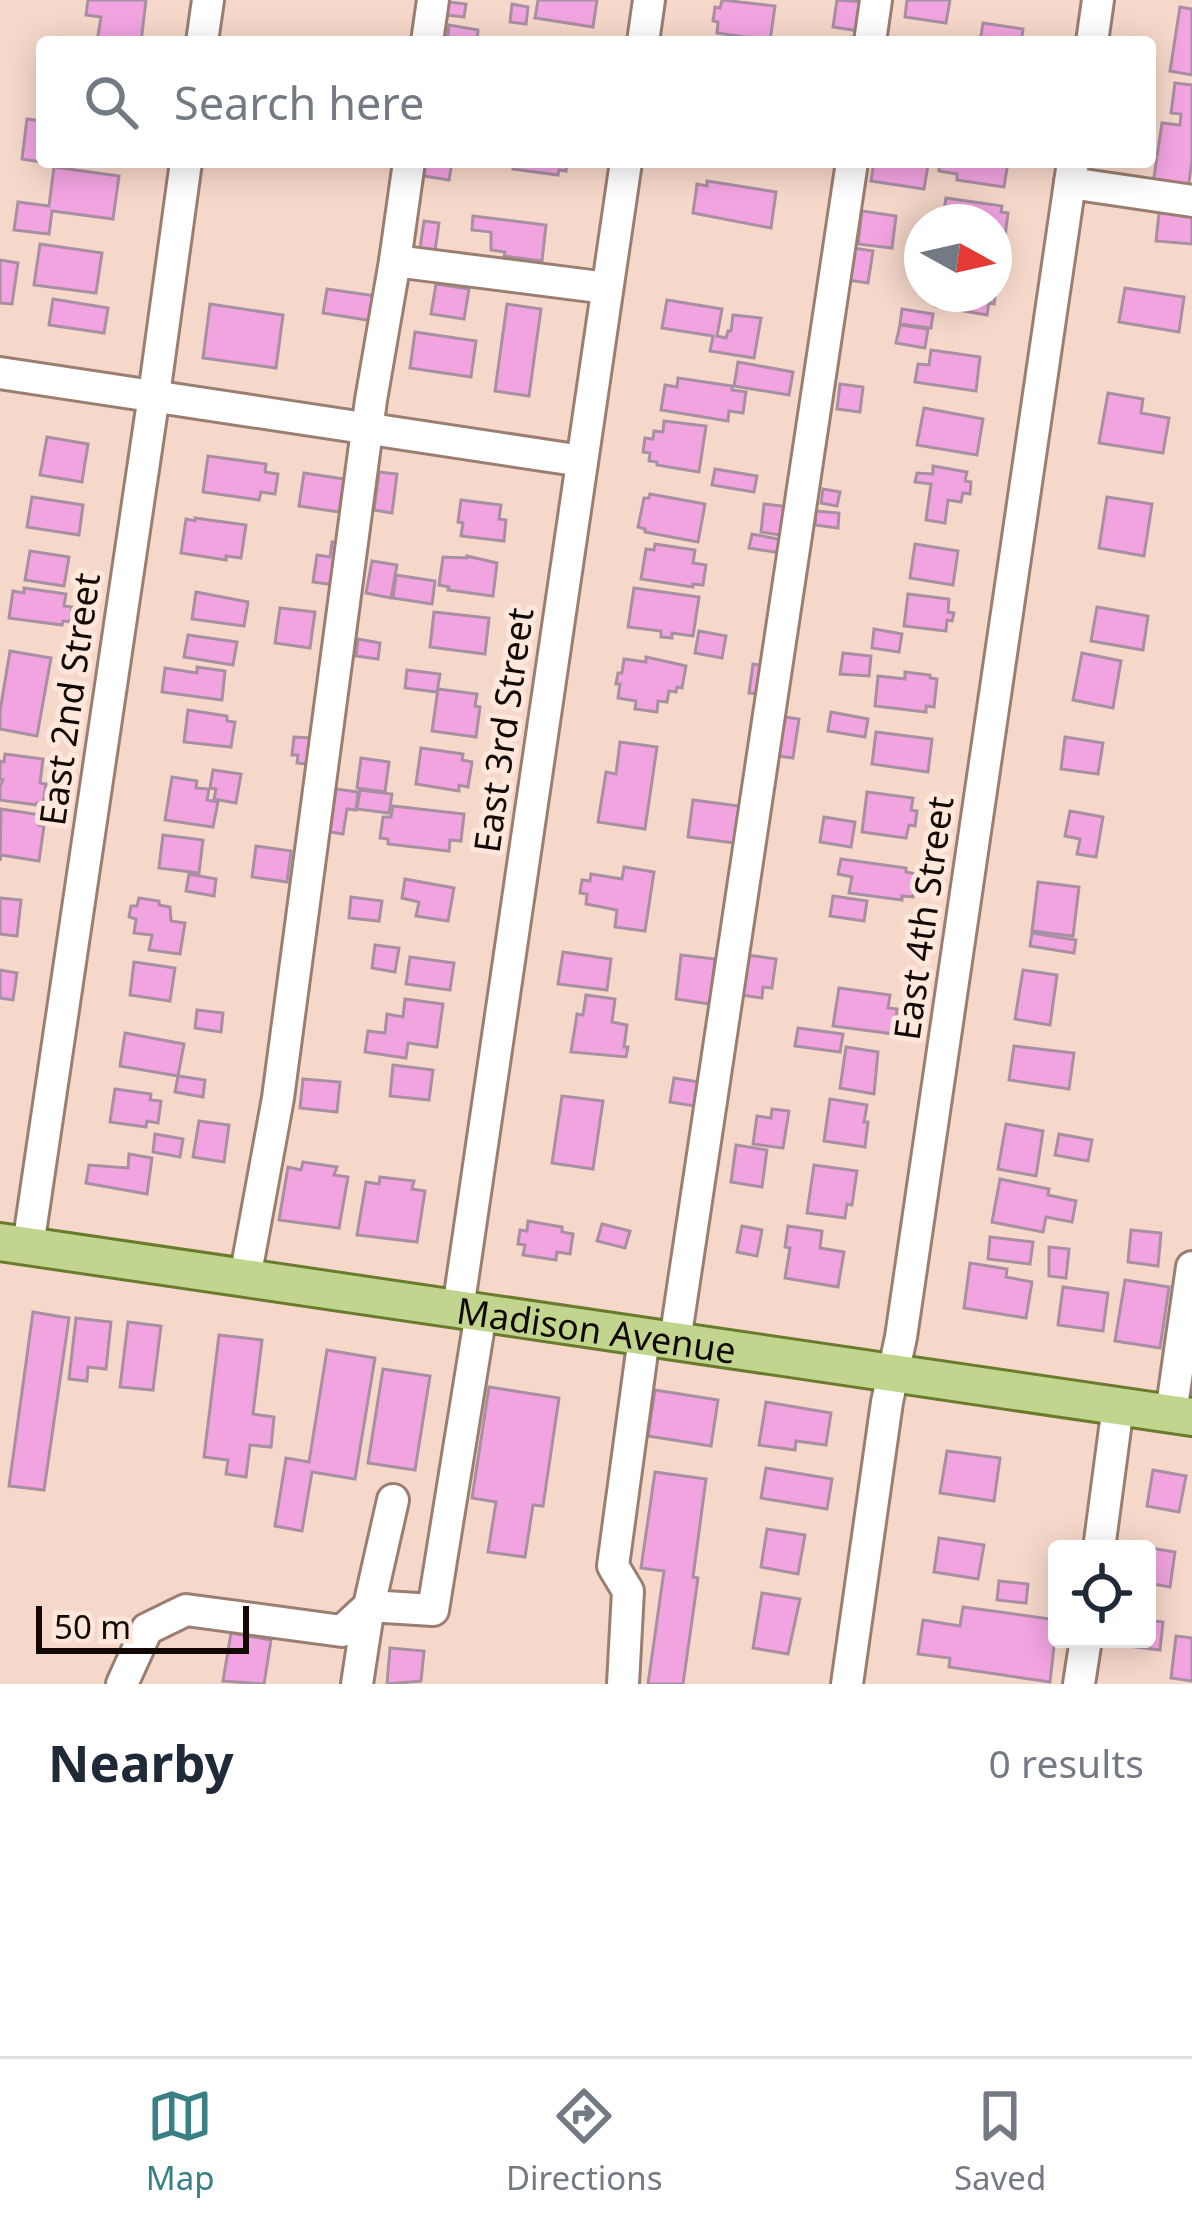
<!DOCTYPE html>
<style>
body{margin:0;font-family:"Noto Sans",sans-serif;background:#f6f6f7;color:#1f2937}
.controls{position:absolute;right:36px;bottom:36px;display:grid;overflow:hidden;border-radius:12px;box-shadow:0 6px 30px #0003}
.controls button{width:108px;height:108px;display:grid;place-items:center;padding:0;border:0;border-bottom:3px solid #e0e1e3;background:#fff;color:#1f2937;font:60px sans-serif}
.compass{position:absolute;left:904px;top:204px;width:108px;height:108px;border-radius:50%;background:#fff;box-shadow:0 6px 30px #0003;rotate:98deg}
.scale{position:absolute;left:36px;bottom:30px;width:213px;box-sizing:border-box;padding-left:12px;border:6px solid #120905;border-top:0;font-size:33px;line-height:42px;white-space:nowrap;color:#120905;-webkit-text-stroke:9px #ffe7db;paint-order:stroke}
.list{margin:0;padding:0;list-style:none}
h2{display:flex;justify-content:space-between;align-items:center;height:156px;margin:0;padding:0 48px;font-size:51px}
h2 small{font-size:39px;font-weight:400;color:#747a83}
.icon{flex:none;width:66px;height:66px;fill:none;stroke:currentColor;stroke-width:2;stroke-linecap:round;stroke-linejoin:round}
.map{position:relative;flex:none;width:1192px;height:1684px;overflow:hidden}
.search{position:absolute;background:#fff;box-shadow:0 6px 30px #0003;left:36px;right:36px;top:36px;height:132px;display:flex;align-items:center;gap:30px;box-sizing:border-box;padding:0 42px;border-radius:12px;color:#747a83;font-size:45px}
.sheet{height:372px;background:#fff}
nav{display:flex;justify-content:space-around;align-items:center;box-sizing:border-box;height:168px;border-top:3px solid #e0e1e3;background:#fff;font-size:33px;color:#747a83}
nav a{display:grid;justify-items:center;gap:6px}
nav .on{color:#388086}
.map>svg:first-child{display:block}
</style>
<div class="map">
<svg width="1192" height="1684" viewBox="0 0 1192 1684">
<rect width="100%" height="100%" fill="#f6d8ca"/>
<g fill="#f2a4e1" stroke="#a88fa2" stroke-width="3">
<polygon points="88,0 146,0 141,42 97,42 101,17 86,15"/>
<polygon points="538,0 597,0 593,27 535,18"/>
<polygon points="722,0 775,6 770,41 717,33 718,22 713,21 715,7 720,8"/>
<polygon points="837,0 864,2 859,31 833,27"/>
<polygon points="907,0 950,0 946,23 905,17"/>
<polygon points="448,2 466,4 464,17 446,15"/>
<polygon points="512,4 528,7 526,24 510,22"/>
<polygon points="1180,7 1192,9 1192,75 1170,71"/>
<polygon points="983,23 1023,29 1021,42 980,42"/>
<polygon points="449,25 478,30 477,42 447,42"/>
<polygon points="1175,83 1192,85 1192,160 1188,189 1153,184 1162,123 1180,125 1181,114 1171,113"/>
<polygon points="27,119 42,121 42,162 53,164 22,159"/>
<polygon points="426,162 452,162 449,180 424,176"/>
<polygon points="509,162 567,162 566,171 559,170 558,175 513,169 514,163"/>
<polygon points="874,162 920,164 1008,162 1004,187 957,180 957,174 939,171 939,166 928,165 924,189 871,181"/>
<polygon points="54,167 119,176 113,219 52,211 49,234 14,230 18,202 49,206"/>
<polygon points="707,181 776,192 771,228 693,213 697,184 707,186"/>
<polygon points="946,198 1002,206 1001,212 1008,213 1003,251 994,250 994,222 942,222"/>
<polygon points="862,211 896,216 892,248 858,244"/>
<polygon points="1159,213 1192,215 1192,244 1156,241"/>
<polygon points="473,216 546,225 542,261 504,256 505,252 491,250 491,232 472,230"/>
<polygon points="424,221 439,223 435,251 420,248"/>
<polygon points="40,244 102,253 96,293 34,285"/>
<polygon points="853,248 873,251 868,283 848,280"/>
<polygon points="0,260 18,263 12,304 0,303"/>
<polygon points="436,284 469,289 464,319 431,314"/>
<polygon points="1125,288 1184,297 1179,332 1119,322"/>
<polygon points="327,289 376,296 373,321 323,313"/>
<polygon points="994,289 996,289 994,304 989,303 987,315 935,306 937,294 994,294"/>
<polygon points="53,299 108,308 104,333 49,325"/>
<polygon points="667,300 722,309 717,336 726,338 728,331 731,331 733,315 761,318 754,358 710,351 713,336 662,328"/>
<polygon points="210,304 283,315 276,368 203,358"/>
<polygon points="507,304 541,309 529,396 495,391"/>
<polygon points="902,309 933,314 931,328 900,324"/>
<polygon points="900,325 928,329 925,348 896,343"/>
<polygon points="415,332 476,341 471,377 410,368"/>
<polygon points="931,350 980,357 976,391 915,382 918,364 929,365"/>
<polygon points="738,362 793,372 789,395 734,386"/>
<polygon points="678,378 732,386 732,390 746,392 743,413 729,411 728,421 661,410 665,385 677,387"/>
<polygon points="840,384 863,387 860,412 837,409"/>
<polygon points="1108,393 1143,399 1141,413 1169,418 1163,453 1099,443"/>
<polygon points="924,408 983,419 977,455 917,445"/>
<polygon points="664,421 706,426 699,472 657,465 657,462 649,461 650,453 643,452 645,438 653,439 654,431 663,432"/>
<polygon points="47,437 88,444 82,482 40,475"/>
<polygon points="208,456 266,464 265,472 278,474 275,494 261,492 259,500 203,492"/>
<polygon points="933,466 967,472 965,481 971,482 970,494 963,493 961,502 948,500 945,523 926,520 931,484 915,482 917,473 933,474"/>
<polygon points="715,469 757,476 754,492 712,485"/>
<polygon points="379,472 397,474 392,513 374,510"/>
<polygon points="304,473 344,479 339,512 299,506"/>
<polygon points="823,489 840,492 837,506 821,503"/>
<polygon points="650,494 705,504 698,542 645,532 645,529 638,527 644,498 649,498"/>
<polygon points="32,497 83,505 79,535 27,527"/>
<polygon points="1107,497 1152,504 1144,556 1099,548"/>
<polygon points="461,500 501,505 499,519 506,520 504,541 461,536 463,523 458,522"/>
<polygon points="764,504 791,507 787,536 761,532"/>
<polygon points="816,511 839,513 838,528 815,525"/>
<polygon points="195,518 246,525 241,558 226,556 226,560 181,553 186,519 195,521"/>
<polygon points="752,534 783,540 780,553 749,548"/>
<polygon points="332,542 341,543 335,585 313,582 317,555 330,557"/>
<polygon points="655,544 695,550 693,563 706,565 703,585 693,584 693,587 641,579 646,549 654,550"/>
<polygon points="915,544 958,551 953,585 910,578"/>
<polygon points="30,551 69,557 64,586 25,580"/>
<polygon points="467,556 497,563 493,596 448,590 449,587 439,585 443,557 467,558"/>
<polygon points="372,561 397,565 391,598 366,593"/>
<polygon points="396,575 435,581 432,604 393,598"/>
<polygon points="24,588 66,594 64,606 72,607 70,622 63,621 62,625 9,618 13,591 24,593"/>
<polygon points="634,588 699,597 693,636 672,633 672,638 661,637 661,631 628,627"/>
<polygon points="196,592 248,602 244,626 192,619"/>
<polygon points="908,594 949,599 948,612 954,613 952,621 947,620 946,631 904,626"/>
<polygon points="1097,607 1148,616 1143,650 1091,641"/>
<polygon points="280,608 315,612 310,648 275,643"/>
<polygon points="434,612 489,618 485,654 430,647"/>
<polygon points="874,629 902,634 899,652 872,648"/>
<polygon points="699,631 726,636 722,658 695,653"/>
<polygon points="188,635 237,642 233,665 184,657"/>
<polygon points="358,639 380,643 378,659 356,656"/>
<polygon points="10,651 51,658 37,736 0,729 0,711"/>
<polygon points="843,653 871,656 869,676 840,674"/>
<polygon points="1082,653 1121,661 1113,708 1073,700"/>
<polygon points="646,657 686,666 682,688 677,687 676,692 669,691 667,702 658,701 657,712 635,709 636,701 618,698 620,684 616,684 618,673 622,673 624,659 646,662"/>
<polygon points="753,664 770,667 766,695 749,693"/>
<polygon points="197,667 225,671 222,700 162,692 165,668 197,673"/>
<polygon points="407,670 440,674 437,692 405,688"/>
<polygon points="905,672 930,675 930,678 937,679 934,707 926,706 926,712 875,706 878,676 905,679"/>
<polygon points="438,689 477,694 475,706 480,707 476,737 432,731"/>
<polygon points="188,710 227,716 227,721 235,722 231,747 184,742"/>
<polygon points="831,712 868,719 865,737 828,731"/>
<polygon points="777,716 799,719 793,758 771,755"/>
<polygon points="876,732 932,739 928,772 872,764"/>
<polygon points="294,737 310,738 307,764 297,763 298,755 292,755"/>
<polygon points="1065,737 1103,743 1098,774 1061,769"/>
<polygon points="620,742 657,747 645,829 598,822 606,772 616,774"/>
<polygon points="421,748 463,754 462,760 472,762 468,787 459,785 459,791 416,784"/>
<polygon points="5,754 43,759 40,783 46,784 43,803 37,803 37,805 0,800 0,786 3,780 0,779 0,761 4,762"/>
<polygon points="361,758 389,762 385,792 357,788"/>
<polygon points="213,770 241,774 236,803 214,799 216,789 210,788"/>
<polygon points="172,777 197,781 196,788 209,789 207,800 218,802 213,827 165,820"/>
<polygon points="336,789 358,792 356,810 347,809 343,834 330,832"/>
<polygon points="360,790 392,794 389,813 357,809"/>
<polygon points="867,792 913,798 911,810 917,811 915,826 909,825 906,838 862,832"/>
<polygon points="693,800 739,806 735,843 688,837"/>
<polygon points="393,806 464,814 461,841 450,840 449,851 388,844 388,839 380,838 383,817 391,817"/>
<polygon points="1,809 41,815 39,825 44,826 39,861 1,855 0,861"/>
<polygon points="1070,811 1103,817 1096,857 1077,854 1080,839 1065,836"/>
<polygon points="824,817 855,822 851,847 820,842"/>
<polygon points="163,835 203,840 199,873 159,868"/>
<polygon points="256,846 291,851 287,882 252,877"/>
<polygon points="841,859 906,868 906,872 916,874 913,897 902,896 902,900 849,893 852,877 838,874"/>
<polygon points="624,867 654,872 645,931 615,927 617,910 586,904 587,894 580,893 582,880 590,881 591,874 622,879"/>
<polygon points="189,874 216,879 214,896 186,891"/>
<polygon points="405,879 454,888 448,921 416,916 419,902 402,898"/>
<polygon points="1038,882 1079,887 1073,936 1032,931"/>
<polygon points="833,896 867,901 864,921 830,916"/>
<polygon points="351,897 382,901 379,921 349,918"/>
<polygon points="0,898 21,900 17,936 0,934"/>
<polygon points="139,898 159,901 159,905 170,907 171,921 185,923 180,954 149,950 152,935 134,933 136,919 129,917 131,906 137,906"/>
<polygon points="1032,933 1076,940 1074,953 1030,946"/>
<polygon points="375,945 399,948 395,972 372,968"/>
<polygon points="563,952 611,959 607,990 558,984"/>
<polygon points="681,955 715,959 710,1004 676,999"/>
<polygon points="747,955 776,959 772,988 763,987 762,998 741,995"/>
<polygon points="410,957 454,963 450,990 406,984"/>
<polygon points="134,962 175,968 170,1001 130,995"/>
<polygon points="0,970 17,973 13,1000 0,998"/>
<polygon points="1023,970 1057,975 1050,1025 1015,1019"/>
<polygon points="839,988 890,995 888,1008 897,1009 894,1034 833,1026"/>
<polygon points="586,995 615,999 612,1022 627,1025 624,1047 628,1047 626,1057 571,1052 577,1014 583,1015"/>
<polygon points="405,999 443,1004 437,1047 408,1043 406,1058 365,1052 368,1031 385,1033 387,1014 403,1017"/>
<polygon points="197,1010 223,1013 221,1032 195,1028"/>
<polygon points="798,1028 843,1034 840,1052 795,1046"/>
<polygon points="125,1033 184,1044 178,1076 120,1066"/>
<polygon points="1014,1046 1074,1053 1069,1089 1009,1080"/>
<polygon points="846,1047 878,1052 874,1094 840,1088"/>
<polygon points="393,1065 433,1070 429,1100 390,1096"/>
<polygon points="178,1076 205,1080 203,1097 175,1092"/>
<polygon points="674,1078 705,1083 701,1107 670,1102"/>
<polygon points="303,1079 340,1082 337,1112 300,1108"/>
<polygon points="115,1089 151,1094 150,1100 161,1101 158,1123 147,1121 146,1127 110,1122"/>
<polygon points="562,1096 603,1101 593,1169 552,1163"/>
<polygon points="830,1099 867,1105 864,1122 868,1122 865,1147 824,1141"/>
<polygon points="772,1109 789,1111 783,1148 753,1144 757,1116 771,1118"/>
<polygon points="199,1121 229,1125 224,1162 193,1157"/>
<polygon points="1006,1124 1043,1131 1036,1176 998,1169"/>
<polygon points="155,1134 183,1139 180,1157 153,1152"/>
<polygon points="1059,1134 1092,1140 1088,1161 1055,1155"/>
<polygon points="736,1145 767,1150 762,1187 731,1182"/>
<polygon points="129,1154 152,1158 147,1194 86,1183 89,1165 128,1168"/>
<polygon points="303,1162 337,1167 334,1175 348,1177 339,1228 279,1220 288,1167 301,1170"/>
<polygon points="814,1165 857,1171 852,1205 847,1204 845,1218 807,1213"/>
<polygon points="380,1177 414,1181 412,1189 425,1191 417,1242 357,1235 366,1182 379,1184"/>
<polygon points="1000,1179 1049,1189 1048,1195 1076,1201 1072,1222 1046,1217 1043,1232 992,1222"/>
<polygon points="528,1221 562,1227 562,1232 573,1234 570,1254 557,1252 556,1260 523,1255 525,1245 518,1244 520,1230 527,1231"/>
<polygon points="602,1224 630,1231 625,1248 597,1241"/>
<polygon points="742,1226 762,1230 757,1256 737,1252"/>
<polygon points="788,1226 822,1231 820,1248 844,1252 838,1287 785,1278 790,1248 785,1247"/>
<polygon points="1131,1230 1161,1233 1158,1266 1128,1262"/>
<polygon points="990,1237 1033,1242 1030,1264 988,1259"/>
<polygon points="1049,1247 1069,1249 1066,1278 1049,1276"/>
<polygon points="970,1263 1007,1269 1006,1277 1032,1282 1026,1318 964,1308"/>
<polygon points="1125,1280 1169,1287 1160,1348 1115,1341"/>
<polygon points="1063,1287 1108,1293 1103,1331 1058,1325"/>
<polygon points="33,1312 69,1318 44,1490 9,1486"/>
<polygon points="76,1318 111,1322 106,1369 88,1367 87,1381 69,1379"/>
<polygon points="128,1322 161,1326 153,1390 120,1387"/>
<polygon points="219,1335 262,1340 253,1414 274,1417 271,1447 250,1445 246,1477 226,1474 228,1460 204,1457"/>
<polygon points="327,1350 375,1358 355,1479 312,1472 302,1531 275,1526 286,1458 309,1462"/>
<polygon points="383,1369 430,1376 415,1470 368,1463"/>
<polygon points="489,1387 559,1398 543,1506 533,1505 525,1557 488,1552 496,1502 472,1498"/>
<polygon points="655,1390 718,1400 711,1446 648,1436"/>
<polygon points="766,1402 831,1413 826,1445 796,1441 795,1450 759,1445"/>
<polygon points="947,1451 1000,1458 994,1501 940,1493"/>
<polygon points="766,1468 832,1479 827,1509 761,1498"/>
<polygon points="1153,1470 1186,1476 1179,1512 1147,1506"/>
<polygon points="655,1472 706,1479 693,1577 698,1578 683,1684 648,1684 664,1571 641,1568"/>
<polygon points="767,1529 805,1535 798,1574 761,1567"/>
<polygon points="939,1538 984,1545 978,1579 934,1572"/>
<polygon points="1144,1547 1175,1552 1170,1587 1147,1583 1147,1549"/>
<polygon points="999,1581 1028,1584 1026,1603 997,1600"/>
<polygon points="762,1593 800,1599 788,1654 753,1648"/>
<polygon points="963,1607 1057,1620 1050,1682 949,1667 950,1658 918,1654 923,1620 960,1626"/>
<polygon points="1147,1620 1163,1622 1160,1650 1120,1645 1120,1639 1147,1639"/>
<polygon points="231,1633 271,1640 264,1684 223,1681"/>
<polygon points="1176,1636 1192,1638 1192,1681 1171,1678"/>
<polygon points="390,1648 424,1651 421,1681 387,1684"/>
</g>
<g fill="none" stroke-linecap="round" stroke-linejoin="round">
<defs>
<g id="minor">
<polyline points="202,42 208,0"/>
<polyline points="427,42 433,0"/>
<polyline points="643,42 649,0"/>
<polyline points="870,42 876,0"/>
<polyline points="1092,42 1098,0"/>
<polyline points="409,162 395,261 607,288"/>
<polyline points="1070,183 1192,201"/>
<polyline points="0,373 582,461"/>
<polyline points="28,1246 154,395 186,162"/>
<polyline points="245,1278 278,1098 371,400 395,261"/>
<polyline points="458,1309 626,162"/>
<polyline points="675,1341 852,162"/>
<polyline points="1171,1414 1192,1267"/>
<polyline points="1099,1549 1118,1406"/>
<polyline points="122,1684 147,1629 186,1610 342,1631 369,1606 393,1500"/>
<polyline points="357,1684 369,1606 433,1610 481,1313"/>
<polyline points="623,1684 628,1591 613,1566 644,1337"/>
<polyline points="847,1684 887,1402 901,1337 1073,162"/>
<polyline points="1079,1684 1086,1639"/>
</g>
<g id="major">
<path id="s1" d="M0,1242L1192,1417"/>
</g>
</defs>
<use href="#minor" stroke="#997e71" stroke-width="36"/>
<use href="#major" stroke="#6a7b2d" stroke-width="42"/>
<use href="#minor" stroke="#fff" stroke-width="30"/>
<use href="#major" stroke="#c2d58e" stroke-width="36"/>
</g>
<g text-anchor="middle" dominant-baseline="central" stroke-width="10" stroke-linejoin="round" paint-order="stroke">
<g font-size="36" fill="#120905" stroke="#ffe7db">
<text transform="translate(69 699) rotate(-82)">East 2nd Street</text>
<text transform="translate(503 730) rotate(-82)">East 3rd Street</text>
<text transform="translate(923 918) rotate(-82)">East 4th Street</text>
<text stroke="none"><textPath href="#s1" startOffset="603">Madison Avenue</textPath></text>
</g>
</g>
</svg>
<div class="controls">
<button><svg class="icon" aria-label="locate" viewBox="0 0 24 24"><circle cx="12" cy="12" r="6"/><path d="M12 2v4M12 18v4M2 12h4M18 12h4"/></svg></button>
</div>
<svg class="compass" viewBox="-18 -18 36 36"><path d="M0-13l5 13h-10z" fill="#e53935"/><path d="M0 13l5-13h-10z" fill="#747a83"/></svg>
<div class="scale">50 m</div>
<div class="search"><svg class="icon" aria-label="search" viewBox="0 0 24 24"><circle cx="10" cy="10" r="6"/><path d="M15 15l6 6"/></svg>Search here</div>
</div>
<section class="sheet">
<h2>Nearby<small>0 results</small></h2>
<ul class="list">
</ul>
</section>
<nav>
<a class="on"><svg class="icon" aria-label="map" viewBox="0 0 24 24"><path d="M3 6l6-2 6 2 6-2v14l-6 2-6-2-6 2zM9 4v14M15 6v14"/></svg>Map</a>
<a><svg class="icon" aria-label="directions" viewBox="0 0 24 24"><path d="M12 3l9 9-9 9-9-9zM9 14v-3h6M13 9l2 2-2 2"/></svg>Directions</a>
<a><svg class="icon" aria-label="saved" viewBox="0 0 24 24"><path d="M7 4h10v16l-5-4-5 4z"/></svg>Saved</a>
</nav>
